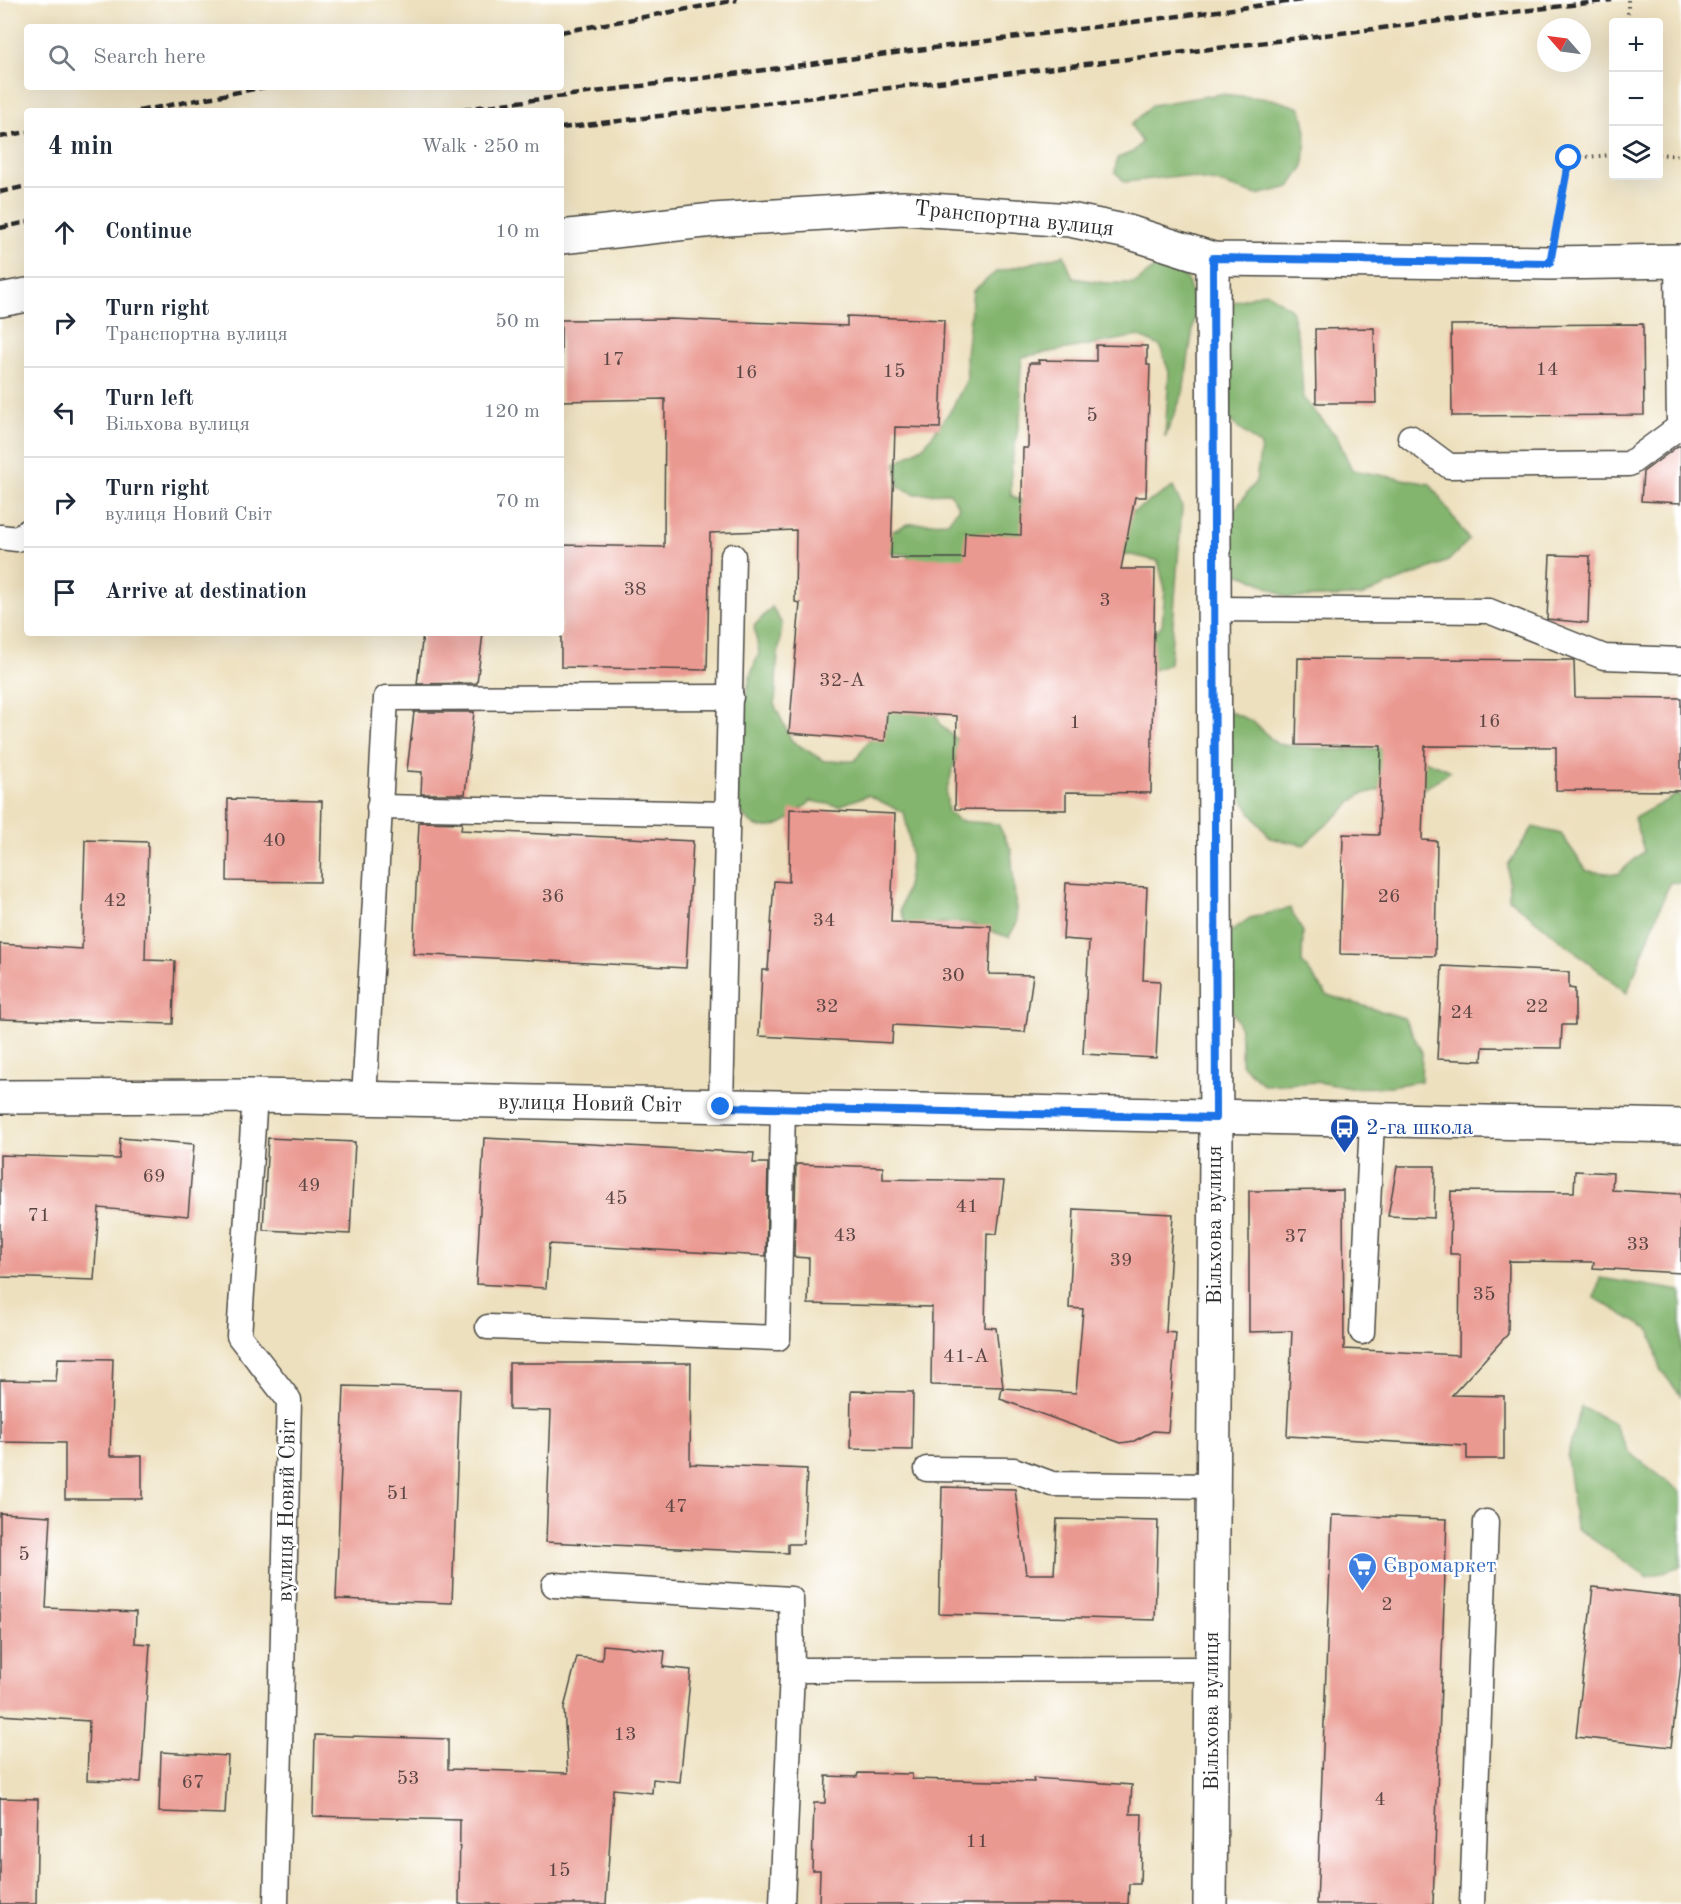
<!DOCTYPE html>
<meta charset="utf-8">
<style>
body{margin:0;font-family:"Old Standard TT",serif;background:#f2f2f3;color:#1f2937}
.controls{position:absolute;right:18px;top:18px;display:grid;overflow:hidden;border-radius:6px;box-shadow:0 6px 24px #0002}
.controls button{width:54px;height:54px;display:grid;place-items:center;padding:0;border:0;border-bottom:2px solid #e0e1e3;background:#fff;color:#1f2937;font:30px sans-serif}
.compass{position:absolute;left:1537px;top:18px;width:54px;height:54px;border-radius:50%;background:#fff;box-shadow:0 6px 24px #0002;rotate:298deg}
.stop{position:absolute;width:18px;height:18px;margin:-14px;border:4px solid #1a73e8;border-radius:50%;background:#fff}
.stop.end{background:#1a73e8;border-color:#fff;box-shadow:0 2px 6px #0008}
.list{margin:0;padding:0;list-style:none}
h2{display:flex;justify-content:space-between;align-items:center;height:78px;margin:0;padding:0 24px;font-size:26px}
h2 small{font-size:20px;font-weight:400;color:#747a83}
.list li{display:grid;grid-template-columns:39px 1fr auto;gap:18px;align-items:center;box-sizing:border-box;height:90px;padding:0 24px;border-top:2px solid #e0e1e3}
.list b{display:block;font-size:22px;white-space:nowrap}
.list p{margin:0;font-size:20px;white-space:nowrap;color:#747a83}
.list em{font-size:20px;font-style:normal;color:#747a83}
.icon{flex:none;width:33px;height:33px;fill:none;stroke:currentColor;stroke-width:2;stroke-linecap:round;stroke-linejoin:round}
.map{position:relative;flex:none;width:1681px;height:1904px;overflow:hidden}
.search{position:absolute;background:#fff;box-shadow:0 6px 24px #0002;left:24px;top:24px;width:540px;height:66px;display:flex;align-items:center;gap:15px;box-sizing:border-box;padding:0 21px;border-radius:6px;color:#747a83;font-size:22px}
.panel{position:absolute;background:#fff;box-shadow:0 6px 24px #0002;left:24px;top:108px;width:540px;height:528px;border-radius:6px}
.map>svg:first-child{display:block}
</style>
<div class="map">
<svg width="1681" height="1904" viewBox="0 0 1681 1904">
<rect width="100%" height="100%" fill="#fff"/>
<filter id="ink" filterUnits="userSpaceOnUse"><feTurbulence type="fractalNoise" baseFrequency=".0167" numOctaves="2"/><feDisplacementMap in="SourceGraphic" scale="12" xChannelSelector="R" yChannelSelector="G"/><feConvolveMatrix kernelMatrix="1 2 1 2 8 2 1 2 1" color-interpolation-filters="sRGB"/></filter>
<filter id="wash" filterUnits="userSpaceOnUse"><feTurbulence type="fractalNoise" baseFrequency=".008" numOctaves="4" result="noise"/><feDisplacementMap in="SourceGraphic" scale="24" xChannelSelector="R" yChannelSelector="G"/><feGaussianBlur stdDeviation="1.35" result="paint"/><feColorMatrix in="noise" values="0 0 0 0 0 0 0 0 0 0 0 0 0 0 0 0 0 1.4 0 .05"/><feComposite in="paint" operator="in"/></filter>
<g filter="url(#wash)">
<rect width="100%" height="100%" fill="#ede0be"/>
<g fill="#83b56e" stroke="#57704c" stroke-width="1.5">
<polygon points="1220,94 1272,99 1301,108 1306,132 1304,166 1290,187 1257,195 1216,182 1178,176 1125,182 1115,172 1117,158 1133,152 1142,142 1131,125 1152,105"/>
<path d="M1064,255L1073,278L1105,283H1135L1158,265L1187,278L1196,310L1183,393L1165,437L1169,372L1160,346L1138,336L1022,357L1020,383L1022,406L1011,467V495L1033,507L1063,508L932,707L941,725L960,743L946,793L948,812L959,821L998,824L1011,850L1017,922L1009,937C996,934 977,924 967,923C948,920 927,926 909,930L900,910C913,871 914,853 904,813L868,795L839,806L811,801C796,814 777,835 754,825C747,821 740,811 734,805L741,719L751,673L759,653L754,626L772,607L782,624L777,664L775,706L792,741L824,761H855L871,737L909,592L908,555L876,551L878,539L907,524L948,522L959,507L950,493L916,494L899,487L896,463L925,445L951,410L967,379L966,355L973,291L996,272Z"/>
<polygon points="1266,292 1291,309 1300,347 1303,398 1337,437 1352,470 1430,484 1469,540 1448,561 1361,596 1288,598 1249,577 1224,569 1231,515 1256,481 1261,446 1204,400 1207,325 1234,302"/>
<polygon points="1173,487 1182,507 1170,664 1142,674 1151,637 1162,625 1165,589 1158,561 1132,555 1096,557 1121,519"/>
<polygon points="1228,711 1252,721 1277,744 1336,750 1395,748 1451,771 1424,789 1389,787 1360,795 1304,845 1270,838 1250,812 1231,779 1197,754 1207,722"/>
<polygon points="1676,795 1681,795 1681,883 1670,882 1627,993 1509,899 1508,865 1533,827 1561,834 1587,871 1618,874 1644,851 1634,818"/>
<path d="M1290,908L1303,932L1302,962L1327,995L1404,1018L1422,1052L1421,1081L1384,1087L1350,1088L1318,1082L1264,1085L1241,1064C1241,1039 1244,1021 1225,1003L1229,933L1250,918Z"/>
<polygon points="1600,1278 1681,1291 1681,1396 1660,1369 1651,1331 1595,1298"/>
<polygon points="1581,1407 1614,1423 1629,1452 1681,1492 1681,1566 1648,1577 1576,1528 1567,1457"/>
</g>
<g id="blocks">
<g fill="#ea9991">
<polygon points="847,316 944,320 940,428 895,427 891,558 964,558 965,532 1021,535 1023,448 1028,448 1029,363 1039,363 1038,360 1096,361 1096,345 1147,346 1147,365 1150,365 1146,497 1135,497 1121,569 1155,569 1151,793 1066,792 1066,810 955,809 957,716 887,712 885,741 789,733 800,603 795,602 796,530 710,533 707,670 561,667 561,545 664,547 665,399 561,401 561,320 670,319 847,326"/>
<polygon points="1643,324 1644,415 1452,416 1451,325"/>
<polygon points="1374,328 1376,403 1316,403 1315,329"/>
<polygon points="1678,446 1681,446 1681,503 1641,501 1643,472"/>
<polygon points="1550,555 1590,556 1588,623 1547,619"/>
<polygon points="423,633 483,633 477,683 417,684"/>
<polygon points="1298,658 1574,660 1575,697 1681,698 1681,791 1556,790 1556,747 1425,746 1422,840 1437,841 1435,956 1340,954 1343,834 1379,835 1381,746 1296,745"/>
<polygon points="414,712 474,712 465,794 421,794 422,772 407,771"/>
<polygon points="228,799 322,801 320,882 227,881"/>
<polygon points="790,809 895,814 891,922 991,926 989,974 1033,975 1025,1032 893,1025 892,1043 759,1036 762,970 768,970 774,881 789,882"/>
<polygon points="419,822 462,823 461,830 693,841 686,968 413,954"/>
<polygon points="85,840 148,842 145,960 175,961 173,1024 0,1019 0,944 82,949"/>
<polygon points="1066,883 1147,887 1143,980 1160,981 1156,1058 1083,1054 1089,941 1063,939"/>
<polygon points="1442,966 1569,972 1569,988 1575,989 1575,1025 1562,1025 1561,1048 1483,1047 1482,1061 1437,1059"/>
<polygon points="120,1138 194,1144 188,1216 99,1208 94,1280 0,1277 0,1155 119,1159"/>
<polygon points="268,1138 355,1142 350,1234 263,1230"/>
<polygon points="484,1138 754,1153 753,1163 768,1163 766,1256 549,1244 546,1288 476,1284"/>
<polygon points="796,1164 883,1167 883,1179 1004,1181 997,1234 987,1233 985,1327 996,1328 1003,1387 931,1385 932,1307 808,1304 809,1258 794,1257"/>
<polygon points="1397,1166 1435,1166 1434,1218 1388,1216"/>
<polygon points="1575,1171 1613,1173 1612,1190 1681,1194 1681,1273 1593,1268 1594,1262 1509,1261 1508,1334 1452,1395 1504,1396 1504,1459 1467,1459 1467,1446 1287,1436 1292,1331 1249,1332 1249,1191 1343,1190 1344,1349 1459,1355 1460,1254 1450,1254 1451,1191 1574,1192"/>
<polygon points="1074,1209 1173,1214 1166,1332 1176,1333 1168,1432 1153,1431 1134,1441 1121,1443 1000,1399 1002,1388 1076,1393 1083,1309 1069,1308"/>
<polygon points="58,1358 113,1359 110,1456 142,1456 142,1499 65,1499 65,1443 0,1442 0,1380 56,1381"/>
<polygon points="509,1363 691,1363 690,1464 807,1469 803,1544 788,1544 788,1553 546,1542 551,1411 509,1410"/>
<polygon points="344,1386 460,1389 452,1603 336,1599"/>
<polygon points="851,1391 913,1392 912,1450 850,1449"/>
<polygon points="942,1487 1015,1489 1026,1574 1054,1574 1057,1519 1158,1521 1155,1620 939,1614"/>
<polygon points="0,1513 51,1516 46,1608 136,1612 135,1643 150,1644 141,1782 87,1780 89,1721 0,1715"/>
<polygon points="1332,1515 1447,1519 1433,1904 1317,1904"/>
<polygon points="1593,1587 1681,1597 1681,1665 1671,1747 1576,1737"/>
<polygon points="603,1645 665,1651 663,1667 691,1670 680,1782 653,1779 652,1793 613,1789 606,1904 459,1904 460,1820 313,1816 315,1735 448,1739 448,1769 568,1773 564,1708 577,1657 602,1660"/>
<polygon points="161,1752 228,1756 225,1814 159,1812"/>
<polygon points="858,1773 912,1774 912,1779 1034,1782 1033,1778 1132,1785 1130,1814 1142,1814 1140,1884 1129,1884 1128,1904 819,1904 820,1870 812,1870 814,1803 825,1803 826,1776 857,1777"/>
<polygon points="0,1798 38,1799 36,1904 0,1904"/>
</g>
</g>
</g>
<g filter="url(#ink)">
<use href="#blocks" fill-opacity="0" stroke="#484641" stroke-width="1.5"/>
<g fill="none" stroke-linecap="round" stroke-linejoin="round">
<defs>
<g id="lane">
<polyline points="1410,437 1449,466 1629,464 1679,427 1677,261"/>
<polyline points="0,537 17,539 27,532"/>
<polyline points="1214,609 1489,611 1604,657 1681,660"/>
<polyline points="379,807 728,814"/>
<polyline points="255,1096 239,1336 289,1400 276,1904"/>
<polyline points="364,1099 386,698 731,697"/>
<polyline points="721,1107 733,556"/>
<polyline points="488,1327 778,1338 783,1108"/>
<polyline points="1362,1332 1372,1121"/>
<polyline points="927,1469 1014,1470 1052,1484 1214,1486"/>
<polyline points="554,1585 791,1599 792,1670 1212,1669"/>
<polyline points="782,1904 792,1670"/>
<polyline points="1472,1904 1486,1522"/>
</g>
<g id="street">
<polyline points="561,237 713,220 903,208 1070,220 1128,232 1213,259 1550,263 1681,261"/>
<polyline points="0,300 27,295"/>
<polyline points="0,1097 255,1096 1681,1126"/>
<polyline points="1210,1904 1216,1152 1213,259"/>
</g>
</defs>
<use href="#lane" stroke="#484641" stroke-width="27"/>
<use href="#street" stroke="#484641" stroke-width="36"/>
<g stroke="#484641" stroke-width="4" stroke-dasharray="1.5 4.5" stroke-linecap="butt">
<polyline points="1628,0 1628,22"/>
<polyline points="1658,154 1681,156"/>
<polyline points="1557,223 1569,158 1614,155"/>
</g>
<use href="#lane" stroke="#fff" stroke-width="24"/>
<use href="#street" stroke="#fff" stroke-width="33"/>
<g stroke="#2b2b2b" stroke-width="4.5" stroke-dasharray="9 4.5" stroke-linecap="butt">
<polyline points="561,32 737,0"/>
<polyline points="139,111 265,87"/>
<polyline points="449,111 1302,0"/>
<polyline points="561,128 1612,0"/>
<polyline points="0,137 27,132"/>
<polyline points="0,192 27,186"/>
<polyline points="0,228 27,222"/>
</g>
</g>
</g>
<g fill="none" stroke-linecap="round" stroke-linejoin="round" filter="url(#ink)">
<polyline stroke="#1a73e8" stroke-width="8" points="721,1107 1216,1118 1213,258 1550,263 1569,158"/>
</g>
<defs>
<symbol id="bus-pin" viewBox="-11 -11 22 30"><path d="M0 17L-7.5 6A9.5 9.5 0 1 1 7.5 6Z" fill="#1a4fb4" stroke="#fff"/><path d="M-5-6H5V4H4V6H2V4H-2V6H-4V4H-5ZM-3.5-4V0h7V-4ZM-3.5 1.2v1.5H-2V1.2ZM2 1.2v1.5H3.5V1.2Z" fill="#fff"/></symbol>
<symbol id="supermarket-pin" viewBox="-11 -11 22 30"><path d="M0 17L-7.5 6A9.5 9.5 0 1 1 7.5 6Z" fill="#3f7fe0" stroke="#fff"/><path d="M-6-5.5h2.5l.6 2H6L4.5 2H-2.5L-4.4-4H-6ZM-1.5 3.2a1.3 1.3 0 1 0 .1 0ZM3 3.2a1.3 1.3 0 1 0 .1 0Z" fill="#fff"/></symbol>
</defs>
<g fill-rule="evenodd">
<use href="#bus-pin" x="1328" y="1112" width="33" height="45"/>
<use href="#supermarket-pin" x="1346" y="1550" width="33" height="45"/>
</g>
<g text-anchor="middle" dominant-baseline="central" stroke-width="5" stroke-linejoin="round" paint-order="stroke">
<g font-size="20" fill="#5b4644">
<text x="613" y="360">17</text>
<text x="1547" y="370">14</text>
<text x="894" y="372">15</text>
<text x="746" y="373">16</text>
<text x="1092" y="416">5</text>
<text x="635" y="590">38</text>
<text x="1105" y="601">3</text>
<text x="842" y="681">32-А</text>
<text x="1489" y="722">16</text>
<text x="1075" y="723">1</text>
<text x="274" y="841">40</text>
<text x="553" y="897">36</text>
<text x="1389" y="897">26</text>
<text x="115" y="901">42</text>
<text x="824" y="921">34</text>
<text x="953" y="976">30</text>
<text x="827" y="1007">32</text>
<text x="1537" y="1007">22</text>
<text x="1462" y="1013">24</text>
<text x="154" y="1177">69</text>
<text x="309" y="1186">49</text>
<text x="616" y="1199">45</text>
<text x="967" y="1207">41</text>
<text x="39" y="1216">71</text>
<text x="845" y="1236">43</text>
<text x="1296" y="1237">37</text>
<text x="1638" y="1245">33</text>
<text x="1121" y="1261">39</text>
<text x="1484" y="1295">35</text>
<text x="966" y="1357">41-А</text>
<text x="398" y="1494">51</text>
<text x="676" y="1507">47</text>
<text x="24" y="1555">5</text>
<text x="1387" y="1605">2</text>
<text x="625" y="1735">13</text>
<text x="408" y="1779">53</text>
<text x="193" y="1783">67</text>
<text x="1380" y="1800">4</text>
<text x="977" y="1842">11</text>
<text x="559" y="1871">15</text>
</g>
<g font-size="22" fill="#2b2b2b" stroke="#fff">
<text transform="translate(1014 219) rotate(6)">Транспортна вулиця</text>
<text transform="translate(590 1104) rotate(1)">вулиця Новий Світ</text>
<text transform="translate(1215 1225) rotate(-90)">Вільхова вулиця</text>
<text transform="translate(287 1510) rotate(-89)">вулиця Новий Світ</text>
<text transform="translate(1212 1711) rotate(-90)">Вільхова вулиця</text>
</g>
<g font-size="22" fill="#164399" stroke="#fff" text-anchor="start">
<text x="1366" y="1128">2-га школа</text>
</g>
<g font-size="22" fill="#366cbe" stroke="#fff" text-anchor="start">
<text x="1383" y="1566">Євромаркет</text>
</g>
</g>
</svg>
<div class="controls">
<button>+</button>
<button>−</button>
<button><svg class="icon" aria-label="layers" viewBox="0 0 24 24"><path d="M12 4l9 5-9 5-9-5zM3 14l9 5 9-5"/></svg></button>
</div>
<svg class="compass" viewBox="-18 -18 36 36"><path d="M0-13l5 13h-10z" fill="#e53935"/><path d="M0 13l5-13h-10z" fill="#747a83"/></svg>
<div class="stop" style="left:1569px;top:158px"></div>
<div class="stop end" style="left:721px;top:1107px"></div>
<div class="search"><svg class="icon" aria-label="search" viewBox="0 0 24 24"><circle cx="10" cy="10" r="6"/><path d="M15 15l6 6"/></svg>Search here</div>
<section class="panel">
<h2>4 min<small>Walk · 250 m</small></h2>
<ul class="list">
<li><svg class="icon" aria-label="ahead" viewBox="0 0 24 24"><path d="M12 20V5M6 11l6-6 6 6"/></svg><div><b>Continue</b></div><em>10 m</em></li>
<li><svg class="icon" aria-label="right" viewBox="0 0 24 24"><path d="M7 20v-9h11M14 6l5 5-5 5"/></svg><div><b>Turn right</b><p>Транспортна вулиця</p></div><em>50 m</em></li>
<li><svg class="icon" aria-label="left" viewBox="0 0 24 24"><path d="M17 20v-9H6M10 6l-5 5 5 5"/></svg><div><b>Turn left</b><p>Вільхова вулиця</p></div><em>120 m</em></li>
<li><svg class="icon" aria-label="right" viewBox="0 0 24 24"><path d="M7 20v-9h11M14 6l5 5-5 5"/></svg><div><b>Turn right</b><p>вулиця Новий Світ</p></div><em>70 m</em></li>
<li><svg class="icon" aria-label="arrive" viewBox="0 0 24 24"><path d="M6 21V4h12l-3 4 3 4H6"/></svg><div><b>Arrive at destination</b></div></li>
</ul>
</section>
</div>
